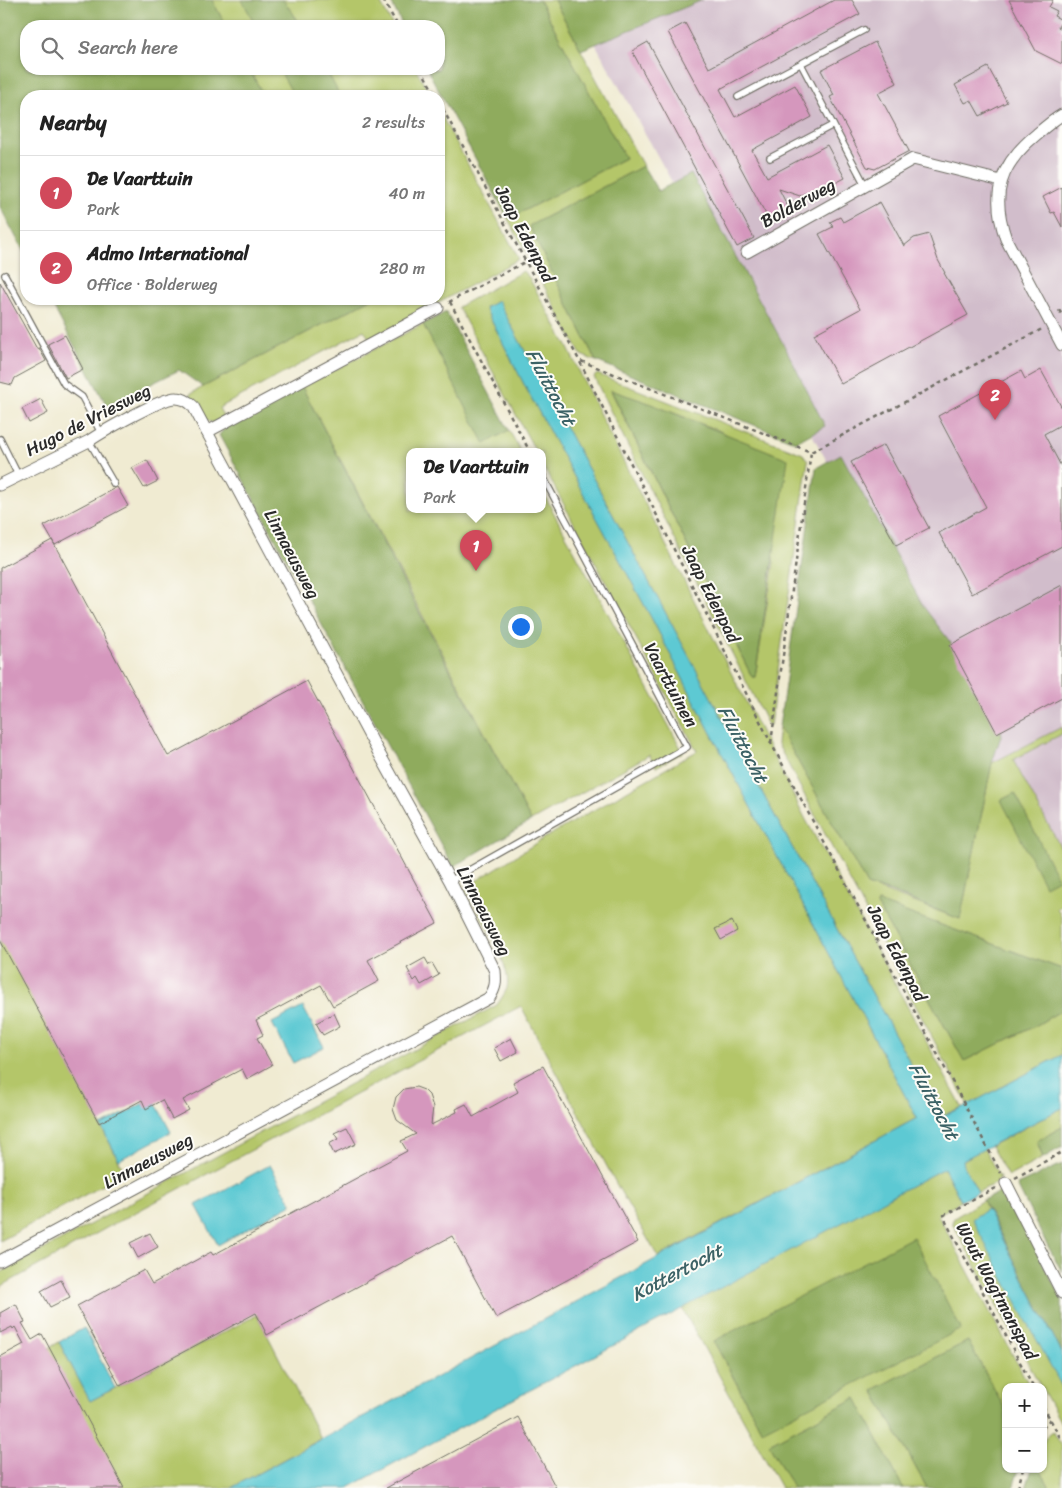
<!DOCTYPE html>
<meta charset="utf-8">
<style>
body{margin:0;font-family:Sriracha,sans-serif;background:#f6f6f6;color:#222}
.controls{position:absolute;right:15px;bottom:15px;display:grid;overflow:hidden;border-radius:10px;box-shadow:0 1px 4px #0004}
.controls button{width:45px;height:45px;display:grid;place-items:center;padding:0;border:0;border-bottom:1px solid #e0e0e0;background:#fff;color:#222;font:25px sans-serif}
.you{position:absolute;left:520px;top:626px;width:18px;height:18px;margin:-12px;border:4px solid #fff;border-radius:50%;background:#1a73e8;box-shadow:0 0 0 8px #1a73e833}
.badge{display:grid;place-items:center;width:32px;height:32px;border-radius:50%;background:#d1495b;color:#fff;font-size:16px;font-weight:700}
.pin{position:absolute;translate:-50% -41px;filter:drop-shadow(0 1px 2px #0008)}
.pin::after{content:'';position:absolute;top:26px;width:18px;height:15px;background:inherit;clip-path:polygon(0 0,100% 0,50% 100%)}
.popup{position:absolute;left:406px;top:448px;width:140px;height:65px;box-sizing:border-box;display:grid;place-content:center;border-radius:10px;background:#fff;filter:drop-shadow(0 1px 4px #0005);font-size:16px;white-space:nowrap;color:#767676}
.popup b{font-size:19px;color:#222}
.popup::after{content:'';position:absolute;left:50%;top:100%;margin-left:-10px;border:10px solid transparent;border-top-color:#fff}
.list{margin:0;padding:0;list-style:none}
h2{display:flex;justify-content:space-between;align-items:center;height:65px;margin:0;padding:0 20px;font-size:21px}
h2 small{font-size:16px;font-weight:400;color:#767676}
.list li{display:grid;grid-template-columns:32px 1fr auto;gap:15px;align-items:center;box-sizing:border-box;height:75px;padding:0 20px;border-top:1px solid #e0e0e0}
.list b{display:block;font-size:19px;white-space:nowrap}
.list p{margin:0;font-size:16px;white-space:nowrap;color:#767676}
.list em{font-size:16px;font-style:normal;color:#767676}
.icon{flex:none;width:28px;height:28px;fill:none;stroke:currentColor;stroke-width:2;stroke-linecap:round;stroke-linejoin:round}
.map{position:relative;flex:none;width:1062px;height:1488px;overflow:hidden}
.search{position:absolute;background:#fff;box-shadow:0 1px 4px #0004;left:20px;top:20px;width:425px;height:55px;display:flex;align-items:center;gap:12px;box-sizing:border-box;padding:0 18px;border-radius:20px;color:#767676;font-size:19px}
.panel{position:absolute;background:#fff;box-shadow:0 1px 4px #0004;left:20px;top:90px;width:425px;height:215px;border-radius:20px}
.map>svg:first-child{display:block}
</style>
<div class="map">
<svg width="1062" height="1488" viewBox="0 0 1062 1488">
<rect width="100%" height="100%" fill="#fdfcf7"/>
<filter id="ink" filterUnits="userSpaceOnUse"><feTurbulence type="fractalNoise" baseFrequency=".02" numOctaves="2"/><feDisplacementMap in="SourceGraphic" scale="10" xChannelSelector="R" yChannelSelector="G"/><feConvolveMatrix kernelMatrix="1 2 1 2 8 2 1 2 1" color-interpolation-filters="sRGB"/></filter>
<filter id="wash" filterUnits="userSpaceOnUse"><feTurbulence type="fractalNoise" baseFrequency=".0096" numOctaves="4" result="noise"/><feDisplacementMap in="SourceGraphic" scale="20" xChannelSelector="R" yChannelSelector="G"/><feGaussianBlur stdDeviation="1.12" result="paint"/><feColorMatrix in="noise" values="0 0 0 0 0 0 0 0 0 0 0 0 0 0 0 0 0 1.4 0 .05"/><feComposite in="paint" operator="in"/></filter>
<g filter="url(#wash)">
<rect width="100%" height="100%" fill="#f0ebd2"/>
<polygon fill="#d1bdcb" points="571,0 1062,0 1062,885"/>
<g fill="#b4c669" stroke="#70784a" fill-rule="evenodd">
<polygon points="212,0 379,0 393,26 226,26"/>
<polygon points="539,0 554,0 643,166 529,226 596,361 581,355 508,219 625,158"/>
<polygon points="249,69 416,69 431,96 264,96"/>
<polygon points="439,111 519,259 370,340 364,330 219,408 224,418 213,423 206,420 190,394 371,299 439,299"/>
<path d="M523,271L528,276L566,344L607,429L805,818L962,1107L940,1117L764,796L498,301L485,308L528,392L653,621L711,733L917,1118L658,1257L618,1187L521,1006L110,1226L0,1287V1273L497,1005C500,1000 505,994 507,988C513,966 476,908 465,888L541,840L697,751L542,464V452H536L458,307Z"/>
<polygon points="423,324 485,443 509,430 521,452 410,452 410,510 542,510 542,491 683,752 656,767 649,755 531,821 302,387"/>
<path d="M597,374L803,454L808,461L770,725H768L611,412L594,377ZM611,391L646,402L722,432L774,562L755,677H752Z"/>
<polygon points="779,727 867,885 960,919 992,763 1062,727 1062,734 1013,760 1062,850 1062,906 1057,908 1062,919 1062,969 878,902 877,905 964,1061 1035,1026 1062,1010 1062,1055 968,1105 777,743"/>
<polygon points="0,938 101,1126 125,1173 0,1241"/>
<polygon points="1062,1108 1062,1127 1037,1141 1043,1158 1009,1176 1007,1175 991,1146"/>
<polygon points="984,1148 1000,1178 996,1183 978,1192 964,1166 962,1161"/>
<path d="M944,1168L961,1201L938,1215L1030,1387H1006V1411L968,1341L873,1390L927,1488H903L856,1398L769,1444L793,1488H781L682,1308ZM753,1322L762,1431L714,1342Z"/>
<polygon points="983,1200 987,1209 973,1219 1062,1384 1062,1425 1043,1390 1043,1387 1041,1387 952,1222 954,1218"/>
<polygon points="257,1315 321,1439 231,1488 120,1488 46,1350 59,1342 90,1401"/>
<path d="M1053,1431L1062,1446V1488H1050L1040,1469H1043C1043,1453 1038,1441 1053,1431Z"/>
</g>
<g fill="#8fab5d" stroke="#5d6b44">
<polygon points="0,0 212,0 226,26 26,26 26,69 249,69 264,96 26,96 26,256 0,207"/>
<polygon points="242,0 283,0 293,13 299,26 256,26"/>
<polygon points="390,0 539,0 625,158 508,219 427,69 439,69 439,26 403,26"/>
<polygon points="554,0 703,0 581,50"/>
<polygon points="279,69 326,69 340,96 294,96"/>
<polygon points="643,166 658,191 691,174 786,349 825,426 796,442 596,361 529,226"/>
<polygon points="49,299 371,299 203,387 179,370 107,406"/>
<polygon points="446,312 509,430 485,444 423,324"/>
<polygon points="302,387 416,606 531,821 453,867 219,435 225,428"/>
<polygon points="611,390 646,402 788,459 755,677 752,677"/>
<polygon points="841,454 923,606 954,647 1002,733 992,763 960,919 891,892 867,885 779,727 816,468"/>
<polygon points="1015,793 1058,879 1045,886 1001,800"/>
<polygon points="878,902 1062,969 1062,1010 1035,1026 964,1061 877,905"/>
<polygon points="1062,1127 1062,1147 1043,1158 1037,1141"/>
<polygon points="1062,1164 1062,1272 1043,1237 1017,1185"/>
<polygon points="1005,1190 1062,1300 1062,1353 983,1200"/>
<polygon points="913,1237 961,1329 762,1431 714,1341"/>
<polygon points="968,1341 1006,1411 1006,1469 1019,1469 1013,1488 927,1488 873,1390"/>
<polygon points="856,1398 903,1488 793,1488 769,1444"/>
<polygon points="1032,1469 1040,1469 1050,1488 1026,1488"/>
</g>
<g fill="#5dc9d3" stroke="#447a7f">
<polygon points="498,301 764,796 940,1117 968,1105 1062,1055 1062,1108 963,1160 964,1166 978,1192 961,1201 944,1168 348,1488 231,1488 917,1118 711,733 653,621 528,392 485,308"/>
<polygon points="303,1007 324,1047 293,1063 272,1023"/>
<polygon points="153,1098 171,1132 119,1160 101,1126"/>
<polygon points="270,1165 292,1204 218,1245 196,1205"/>
<polygon points="987,1209 1062,1353 1062,1387 972,1219"/>
<polygon points="84,1328 115,1388 90,1401 59,1342"/>
</g>
<g id="blocks">
<g fill="#d597bd">
<polygon points="834,0 852,0 860,14 720,89 735,117 795,85 812,117 752,150 767,177 827,145 845,178 808,197 805,193 800,196 779,189 790,211 770,222 668,32 685,23 709,68"/>
<polygon points="1009,0 1053,0 1049,7 1057,11 1054,16 1062,20 1058,27 1062,29 1062,64 1036,51"/>
<polygon points="648,42 754,238 737,247 632,51"/>
<polygon points="875,42 897,83 878,93 909,151 875,169 867,167 830,97 834,95 821,70"/>
<polygon points="988,67 1007,102 980,116 971,100 965,103 955,85"/>
<polygon points="1062,187 1062,227 1054,212 1051,213 1043,197"/>
<polygon points="880,202 904,246 914,238 929,234 938,260 945,273 944,273 968,315 841,384 814,334 860,309 819,234 833,227 830,222 840,217 843,222"/>
<polygon points="0,282 37,349 39,348 46,361 15,378 12,385 0,382"/>
<polygon points="65,335 83,369 66,378 48,344"/>
<polygon points="1041,370 1062,408 1062,424 1044,434 1062,468 1062,546 972,594 939,533 986,507 938,416 1021,371 1025,379"/>
<polygon points="41,399 48,413 29,423 22,409"/>
<polygon points="884,445 929,528 896,545 851,462"/>
<polygon points="147,460 158,481 144,488 132,468"/>
<polygon points="117,487 128,506 55,545 44,526"/>
<polygon points="52,540 168,756 307,681 437,923 368,960 379,981 333,1006 321,985 256,1020 263,1035 257,1038 272,1065 247,1079 242,1069 183,1100 189,1110 172,1119 162,1100 146,1109 142,1100 99,1123 0,940 0,568"/>
<polygon points="1062,585 1062,698 997,733 950,645"/>
<polygon points="732,921 737,931 721,940 715,929"/>
<polygon points="425,958 429,965 432,963 439,975 421,985 417,978 414,981 407,968"/>
<polygon points="334,1013 340,1026 323,1035 316,1023"/>
<polygon points="511,1038 518,1052 501,1061 494,1048"/>
<polygon points="543,1066 638,1242 496,1318 452,1236 267,1335 256,1313 120,1386 77,1306 144,1270 152,1284 211,1252 213,1255 407,1151 401,1141 416,1134 397,1120 393,1109 396,1097 404,1089 416,1087 424,1090 429,1095 433,1107 431,1125 457,1112 456,1109 466,1104 473,1117 518,1092 513,1082"/>
<polygon points="347,1127 356,1144 334,1154 329,1144 338,1139 334,1133"/>
<polygon points="150,1233 158,1247 138,1258 130,1243"/>
<polygon points="61,1280 70,1297 50,1307 41,1291"/>
<polygon points="16,1304 25,1322 22,1323 32,1340 42,1334 124,1488 0,1488 0,1357 24,1344 15,1327 13,1329 12,1327 0,1333 0,1313"/>
<polygon points="518,1417 556,1488 386,1488"/>
</g>
</g>
</g>
<g filter="url(#ink)">
<use href="#blocks" fill-opacity="0" stroke="#706e65" stroke-width="1"/>
<g fill="none" stroke-linecap="round" stroke-linejoin="round">
<defs>
<g id="service">
<polyline points="801,64 865,185"/>
<polyline points="738,97 864,30"/>
<polyline points="770,158 833,125"/>
<polyline points="5,275 64,384 82,397 101,433"/>
<polyline points="0,439 18,475"/>
<polyline points="89,441 114,484"/>
<polyline points="450,881 687,747 542,475"/>
</g>
<g id="minor">
<path d="M1062,115C1053,120 1045,127 1037,134C1000,164 990,194 1006,239L1062,345"/>
<polyline points="747,252 913,159 1001,181"/>
<polyline points="207,432 438,308"/>
<path d="M0,485L89,441C102,432 163,397 176,398C183,398 188,401 193,406L375,746L450,881L495,971C496,982 496,988 489,998L0,1261"/>
<polyline points="1006,1183 1062,1293"/>
</g>
</defs>
<use href="#service" stroke="#706e65" stroke-width="8"/>
<use href="#minor" stroke="#706e65" stroke-width="13"/>
<g stroke="#706e65" stroke-width="2.5" stroke-dasharray="4 4" stroke-linecap="butt">
<polyline points="383,0 398,26"/>
<polyline points="421,69 436,96"/>
<polyline points="439,102 579,360 771,743 1001,1173"/>
<polyline points="449,302 525,262"/>
<polyline points="450,302 530,452"/>
<polyline points="1059,310 1062,315"/>
<polyline points="581,361 811,452 1042,329"/>
<polyline points="771,743 811,452"/>
<polyline points="1015,1178 1062,1152"/>
<polyline points="996,1188 944,1215 946,1222 1033,1387"/>
<polyline points="1043,1406 1062,1441"/>
<polyline points="1043,1428 1050,1419"/>
<polyline points="1018,1488 1023,1469"/>
</g>
<use href="#service" stroke="#fff" stroke-width="5.5"/>
<use href="#minor" stroke="#fff" stroke-width="11"/>
</g>
</g>
<g text-anchor="middle" dominant-baseline="central" stroke-width="4" stroke-linejoin="round" paint-order="stroke">
<g font-size="18" fill="#2b2b2b" stroke="#fdfcf7">
<text transform="translate(798 203) rotate(-29)">Bolderweg</text>
<text transform="translate(525 234) rotate(62)">Jaap Edenpad</text>
<text transform="translate(88 420) rotate(-27)">Hugo de Vriesweg</text>
<text transform="translate(292 554) rotate(62)">Linnaeusweg</text>
<text transform="translate(711 594) rotate(63)">Jaap Edenpad</text>
<text transform="translate(671 685) rotate(62)">Vaarttuinen</text>
<text transform="translate(484 911) rotate(63)">Linnaeusweg</text>
<text transform="translate(897 953) rotate(62)">Jaap Edenpad</text>
<text transform="translate(148 1161) rotate(-28)">Linnaeusweg</text>
<text transform="translate(997 1291) rotate(62)">Wout Wagtmanspad</text>
</g>
<g font-size="19" font-style="italic" fill="#3c6266" stroke="#fdfcf7">
<text transform="translate(551 387) rotate(62)">Fluittocht</text>
<text transform="translate(743 744) rotate(62)">Fluittocht</text>
<text transform="translate(934 1101) rotate(62)">Fluittocht</text>
<text transform="translate(677 1272) rotate(-28)">Kottertocht</text>
</g>
</g>
</svg>
<div class="controls">
<button>+</button>
<button>−</button>
</div>
<div class="you"></div>
<div class="pin badge" style="left:476px;top:571px">1</div>
<div class="popup"><b>De Vaarttuin</b>Park</div>
<div class="pin badge" style="left:995px;top:420px">2</div>
<div class="search"><svg class="icon" aria-label="search" viewBox="0 0 24 24"><circle cx="10" cy="10" r="6"/><path d="M15 15l6 6"/></svg>Search here</div>
<section class="panel">
<h2>Nearby<small>2 results</small></h2>
<ul class="list">
<li><span class="badge">1</span><div><b>De Vaarttuin</b><p>Park</p></div><em>40 m</em></li>
<li><span class="badge">2</span><div><b>Admo International</b><p>Office · Bolderweg</p></div><em>280 m</em></li>
</ul>
</section>
</div>
